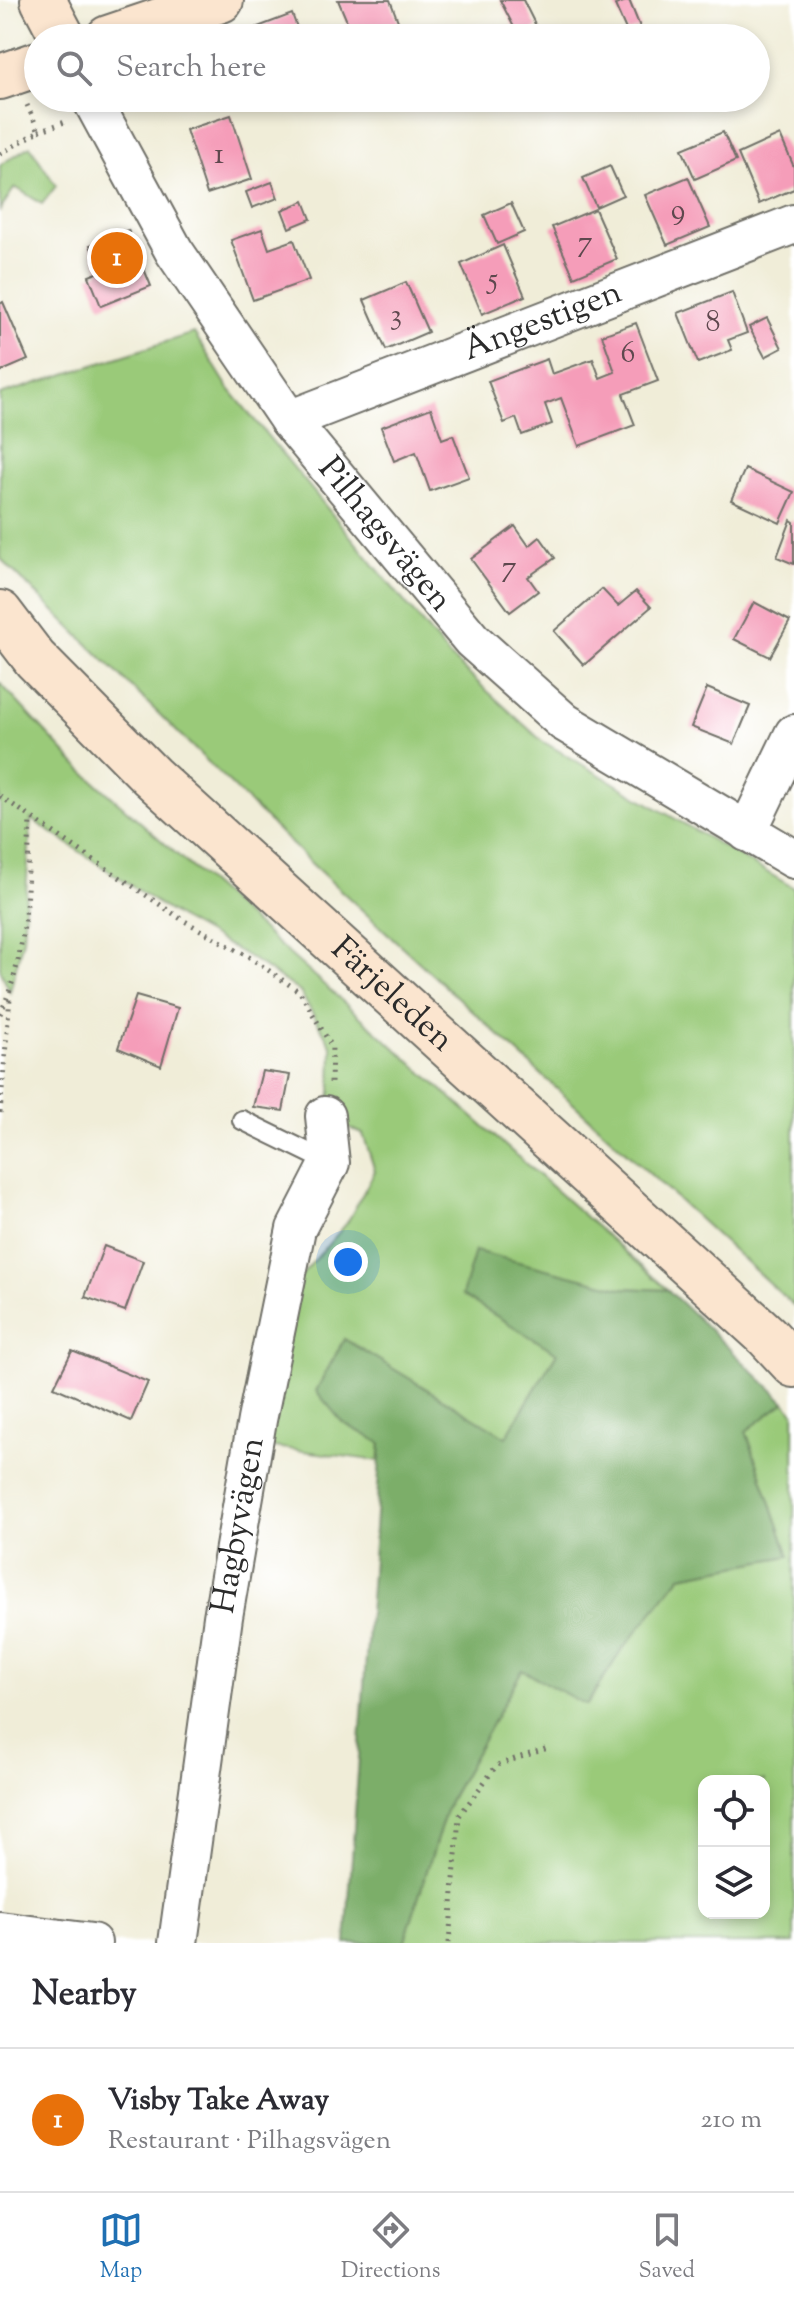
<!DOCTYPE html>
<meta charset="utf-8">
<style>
body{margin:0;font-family:"Sorts Mill Goudy",serif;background:#f7f7f7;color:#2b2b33}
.controls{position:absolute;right:24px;bottom:24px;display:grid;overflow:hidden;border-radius:16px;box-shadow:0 4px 12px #0003}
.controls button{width:72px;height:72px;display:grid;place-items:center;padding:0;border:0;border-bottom:2px solid #e1e1e2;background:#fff;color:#2b2b33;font:40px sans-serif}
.you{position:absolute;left:348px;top:1262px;width:28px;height:28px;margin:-20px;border:6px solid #fff;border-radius:50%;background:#1a73e8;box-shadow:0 0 0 12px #1a73e833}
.badge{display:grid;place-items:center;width:52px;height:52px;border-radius:50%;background:#1f6fb2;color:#fff;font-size:26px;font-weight:700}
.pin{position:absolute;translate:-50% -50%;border:4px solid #fff;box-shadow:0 2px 8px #0006}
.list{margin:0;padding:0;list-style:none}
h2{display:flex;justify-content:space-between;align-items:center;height:104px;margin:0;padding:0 32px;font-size:34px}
h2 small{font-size:26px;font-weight:400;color:#7c7c81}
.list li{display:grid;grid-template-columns:52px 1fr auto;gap:24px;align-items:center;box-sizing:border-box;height:144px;padding:0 32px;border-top:2px solid #e1e1e2}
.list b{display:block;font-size:30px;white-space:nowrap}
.list p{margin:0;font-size:26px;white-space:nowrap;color:#7c7c81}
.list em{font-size:26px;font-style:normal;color:#7c7c81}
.icon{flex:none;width:44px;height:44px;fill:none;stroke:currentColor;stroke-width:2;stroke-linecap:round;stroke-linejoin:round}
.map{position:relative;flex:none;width:794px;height:1943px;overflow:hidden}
.search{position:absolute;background:#fff;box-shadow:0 4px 12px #0003;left:24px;right:24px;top:24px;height:88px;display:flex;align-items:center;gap:20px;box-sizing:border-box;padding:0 28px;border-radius:44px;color:#7c7c81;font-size:30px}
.sheet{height:248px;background:#fff}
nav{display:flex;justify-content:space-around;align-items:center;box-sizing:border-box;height:112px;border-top:2px solid #e1e1e2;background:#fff;font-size:22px;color:#7c7c81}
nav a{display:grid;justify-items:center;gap:4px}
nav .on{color:#1f6fb2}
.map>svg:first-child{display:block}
</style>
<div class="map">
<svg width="794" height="1943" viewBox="0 0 794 1943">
<rect width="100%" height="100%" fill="#fff"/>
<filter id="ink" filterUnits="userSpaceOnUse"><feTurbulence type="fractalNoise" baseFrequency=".0125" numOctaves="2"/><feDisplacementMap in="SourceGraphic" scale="16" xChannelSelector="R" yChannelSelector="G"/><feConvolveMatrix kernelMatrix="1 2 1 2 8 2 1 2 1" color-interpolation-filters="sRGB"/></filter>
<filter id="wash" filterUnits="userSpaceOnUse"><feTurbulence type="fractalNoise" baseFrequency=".006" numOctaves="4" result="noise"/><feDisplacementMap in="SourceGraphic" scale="32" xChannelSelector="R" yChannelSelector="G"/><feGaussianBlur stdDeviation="1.8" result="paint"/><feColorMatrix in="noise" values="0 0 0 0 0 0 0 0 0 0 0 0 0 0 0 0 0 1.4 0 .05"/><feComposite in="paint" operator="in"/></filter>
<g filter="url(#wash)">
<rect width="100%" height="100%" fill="#f0edd8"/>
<g fill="#9aca79" stroke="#627a52" stroke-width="2" fill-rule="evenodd">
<polygon points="30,146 56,186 42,204 15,187 0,210 0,165"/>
<polygon points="194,333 229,389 449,656 542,741 794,888 794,1306 313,865 0,558 0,395"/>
<polygon points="0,683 75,764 668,1290 621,1288 463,1295 557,1353 506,1437 344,1339 343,1423 381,1443 379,1461 265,1446 300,1277 347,1223 375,1171 363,1134 325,1116 331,1093 332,1047 300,992 249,957 181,919 31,819 23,939 10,992 0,969"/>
<path d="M785,1402L794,1413V1943H404L449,1801L522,1669L587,1705L621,1650L681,1576L789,1556L746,1431ZM704,1781H764V1913H704Z"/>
</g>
<polygon fill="#7bae69" stroke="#536c4a" stroke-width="2" points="475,1251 621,1288 668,1290 785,1402 746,1431 789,1556 681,1576 622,1650 586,1705 522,1670 449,1801 404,1943 346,1943 381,1443 343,1423 316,1391 344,1339 506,1437 557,1353 462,1295"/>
<g id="blocks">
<g fill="#f59db9">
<polygon points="338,0 390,0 401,29 379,38 354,38"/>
<polygon points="500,0 523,0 537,28 519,37"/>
<polygon points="629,0 640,27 627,32 615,5"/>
<polygon points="292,14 301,38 229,38"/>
<polygon points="231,115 252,179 207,194 186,130"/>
<polygon points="723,132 736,161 695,179 682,149"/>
<polygon points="780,135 794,167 794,189 759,204 738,154"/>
<polygon points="610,166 623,195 596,207 583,178"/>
<polygon points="688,177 710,227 667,245 645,195"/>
<polygon points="272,182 278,198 252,208 246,192"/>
<polygon points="304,201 311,219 289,228 282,210"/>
<polygon points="511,203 524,232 497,244 484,215"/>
<polygon points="595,209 617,259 574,277 552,227"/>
<polygon points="262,229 269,249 294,240 309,280 253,300 231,240"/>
<polygon points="128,230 151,286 101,306 89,276 100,272 90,245"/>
<polygon points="503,245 525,296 482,314 461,264"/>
<polygon points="406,282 428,332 386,350 364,300"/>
<polygon points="732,292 747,333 728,340 732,350 698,363 678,313"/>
<polygon points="3,302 28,360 0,372 0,304"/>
<polygon points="767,318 782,348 765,357 749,327"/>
<polygon points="636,323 658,381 623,394 635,425 579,446 561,398 545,404 552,424 522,435 516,418 504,423 488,381 547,359 552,374 593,359 600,378 615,372 602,335"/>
<polygon points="431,408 442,439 453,435 469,477 430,491 416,452 394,461 381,427"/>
<polygon points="745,469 794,492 780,523 731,500"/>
<polygon points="791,520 794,522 794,564 777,557"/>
<polygon points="515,526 529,546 540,537 555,558 528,577 538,591 510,612 471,559"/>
<polygon points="602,589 618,606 636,591 651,607 584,665 554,631"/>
<polygon points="754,602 790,621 770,657 734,639"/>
<polygon points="707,688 750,706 734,744 691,727"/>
<polygon points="136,996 178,1008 161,1066 118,1048"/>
<polygon points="262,1071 290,1075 283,1111 253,1107"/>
<polygon points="104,1246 143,1261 125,1311 85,1297"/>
<polygon points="72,1351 148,1382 131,1421 54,1387"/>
</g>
</g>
</g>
<g filter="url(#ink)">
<use href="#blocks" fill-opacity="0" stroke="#706f68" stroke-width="2"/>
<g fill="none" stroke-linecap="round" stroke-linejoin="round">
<defs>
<polyline id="lane" points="242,1120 330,1163"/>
<g id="street">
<path id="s1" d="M91,98L174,251L289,420L472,640L564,722L794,859"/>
<path id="s2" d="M289,420L794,224"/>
<polyline points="747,832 794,734"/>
<polyline points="0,1931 92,1943"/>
<path id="s3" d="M178,1943L223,1617L257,1420L296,1229L330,1163L325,1116"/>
</g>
<g id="secondary">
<polyline points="43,0 63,38"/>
<polyline points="108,38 221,0"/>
<polyline points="0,77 38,64"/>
<path id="s4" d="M0,613L35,659L151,776L767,1336L794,1365"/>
</g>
</defs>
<use href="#lane" stroke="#706f68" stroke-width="22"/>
<use href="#street" stroke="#706f68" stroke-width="42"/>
<use href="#secondary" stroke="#706f68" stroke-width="48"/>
<g stroke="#706f68" stroke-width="5" stroke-dasharray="2 6" stroke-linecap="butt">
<polyline points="39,131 65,122"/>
<polyline points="0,154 39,131 27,105"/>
<polyline points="0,796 181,919 249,957 300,992 332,1047 331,1084"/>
<path d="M0,1014C29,953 27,884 30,819"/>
<polyline points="0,1113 10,998"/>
<polyline points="449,1943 459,1816 497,1765 548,1748"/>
</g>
<use href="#lane" stroke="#fff" stroke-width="18"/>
<use href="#street" stroke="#fff" stroke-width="38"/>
<use href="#secondary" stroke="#fbe5cf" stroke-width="44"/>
</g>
</g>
<g text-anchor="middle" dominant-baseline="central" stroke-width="6" stroke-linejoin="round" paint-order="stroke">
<g font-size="30" fill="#5e484e">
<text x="219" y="155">1</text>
<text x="678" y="211">9</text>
<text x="585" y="243">7</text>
<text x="493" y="280">5</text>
<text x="396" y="316">3</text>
<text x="713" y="323">8</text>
<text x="628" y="354">6</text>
<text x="509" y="568">7</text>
</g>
<g font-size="34" fill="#2b2b2b" stroke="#fff">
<text stroke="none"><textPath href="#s2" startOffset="272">Ängestigen</textPath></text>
<text stroke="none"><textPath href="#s1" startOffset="528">Pilhagsvägen</textPath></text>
<text stroke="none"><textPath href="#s4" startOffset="548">Färjeleden</textPath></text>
<text stroke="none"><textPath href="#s3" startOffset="422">Hagbyvägen</textPath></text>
</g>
</g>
</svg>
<div class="controls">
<button><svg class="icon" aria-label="locate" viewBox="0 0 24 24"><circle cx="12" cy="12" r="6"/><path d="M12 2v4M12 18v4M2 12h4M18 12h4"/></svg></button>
<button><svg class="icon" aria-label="layers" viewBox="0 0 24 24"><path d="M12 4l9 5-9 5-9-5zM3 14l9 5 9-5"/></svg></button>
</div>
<div class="you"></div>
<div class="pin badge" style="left:117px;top:258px;background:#e8710a">1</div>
<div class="search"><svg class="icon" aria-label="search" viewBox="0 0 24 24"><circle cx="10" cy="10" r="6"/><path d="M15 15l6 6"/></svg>Search here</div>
</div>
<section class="sheet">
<h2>Nearby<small></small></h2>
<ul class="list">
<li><span class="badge" style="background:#e8710a">1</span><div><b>Visby Take Away</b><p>Restaurant · Pilhagsvägen</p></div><em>210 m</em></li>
</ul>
</section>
<nav>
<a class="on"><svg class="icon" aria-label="map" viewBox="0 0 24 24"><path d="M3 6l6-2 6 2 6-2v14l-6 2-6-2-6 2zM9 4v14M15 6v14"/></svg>Map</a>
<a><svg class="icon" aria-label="directions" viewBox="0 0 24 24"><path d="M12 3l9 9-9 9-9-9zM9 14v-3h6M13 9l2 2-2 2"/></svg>Directions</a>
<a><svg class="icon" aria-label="saved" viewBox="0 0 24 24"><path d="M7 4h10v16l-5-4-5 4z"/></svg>Saved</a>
</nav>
